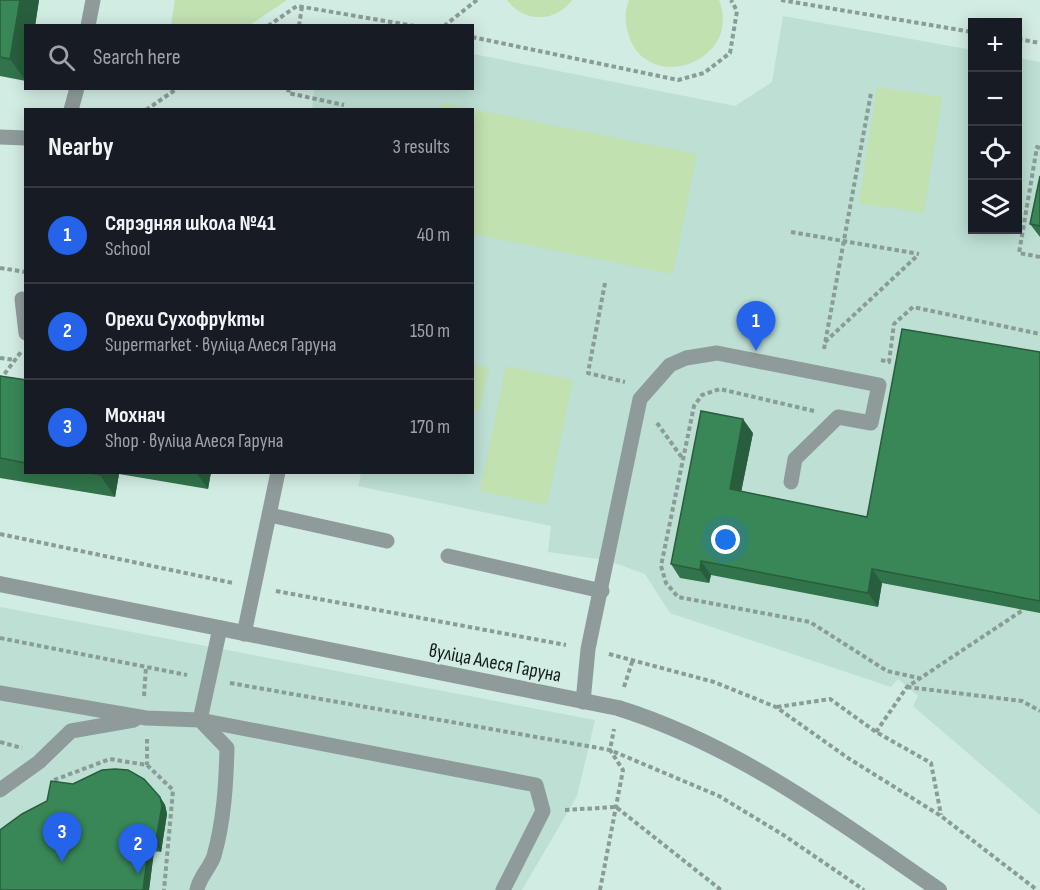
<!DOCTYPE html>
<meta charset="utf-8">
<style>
body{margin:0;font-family:"Sofia Sans Condensed",sans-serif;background:#20242c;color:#f1f3f6}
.controls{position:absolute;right:18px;top:18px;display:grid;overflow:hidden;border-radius:0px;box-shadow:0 3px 15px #0003}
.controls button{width:54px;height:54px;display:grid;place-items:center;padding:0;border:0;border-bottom:2px solid #363941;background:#171b24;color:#f1f3f6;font:30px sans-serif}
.you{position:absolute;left:726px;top:540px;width:21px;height:21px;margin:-15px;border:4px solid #fff;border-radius:50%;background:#1a73e8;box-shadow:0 0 0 9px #1a73e833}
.badge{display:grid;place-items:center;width:39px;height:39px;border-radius:50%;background:#2563eb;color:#fff;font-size:20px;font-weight:700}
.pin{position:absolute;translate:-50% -50px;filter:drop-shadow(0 2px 3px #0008)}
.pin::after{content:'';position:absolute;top:32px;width:21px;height:18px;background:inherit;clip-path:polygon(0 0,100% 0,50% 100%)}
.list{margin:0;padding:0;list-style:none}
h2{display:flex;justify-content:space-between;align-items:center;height:78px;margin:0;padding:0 24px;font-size:26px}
h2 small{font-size:20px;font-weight:400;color:#9ea1a6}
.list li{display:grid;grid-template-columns:39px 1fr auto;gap:18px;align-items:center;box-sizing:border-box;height:96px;padding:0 24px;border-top:2px solid #363941}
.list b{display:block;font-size:22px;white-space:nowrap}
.list p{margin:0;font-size:20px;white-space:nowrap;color:#9ea1a6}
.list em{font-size:20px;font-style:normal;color:#9ea1a6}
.icon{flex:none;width:33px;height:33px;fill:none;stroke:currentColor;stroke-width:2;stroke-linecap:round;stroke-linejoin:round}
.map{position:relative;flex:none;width:1040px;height:890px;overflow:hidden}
.search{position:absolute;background:#171b24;box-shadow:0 3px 15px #0003;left:24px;top:24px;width:450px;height:66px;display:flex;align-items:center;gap:15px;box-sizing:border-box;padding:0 21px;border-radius:0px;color:#9ea1a6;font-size:22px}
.panel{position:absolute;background:#171b24;box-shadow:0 3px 15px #0003;left:24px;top:108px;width:450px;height:366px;border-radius:0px}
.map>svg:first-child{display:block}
</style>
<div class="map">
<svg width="1040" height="890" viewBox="0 0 1040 890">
<rect width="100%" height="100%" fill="#d1ece3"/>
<g fill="#bddfd4">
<polygon points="783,16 972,50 972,230 1018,230 1018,58 1040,62 1040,815 913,706 918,696 898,679 891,687 670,613 645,574 606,560 548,552 551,526 358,486 361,473 472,472 472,110 312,110 314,89 472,88 473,54 735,106 772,82"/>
<polygon points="0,607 595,720 577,796 522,890 0,890"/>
</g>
<g fill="#c1e1b0">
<polygon points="175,0 287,0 250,25 171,25"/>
<path d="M507,0H572C555,23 524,23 507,0Z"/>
<path d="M629,0H719C743,62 648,95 629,36C625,24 624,12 629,0Z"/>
<polygon points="877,87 942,97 924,213 859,203"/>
<polygon points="442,103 697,154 673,274 473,234 472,110 441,109"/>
<polygon points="473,364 489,368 479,411 473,409"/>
<polygon points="506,366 573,380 547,505 480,491"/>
</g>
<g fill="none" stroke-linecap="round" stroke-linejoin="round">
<g stroke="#899d96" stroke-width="4" stroke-dasharray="4.5 3" stroke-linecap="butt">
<polyline points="781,0 972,32"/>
<polyline points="268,26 297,6 415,26"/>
<polyline points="299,26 302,6"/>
<polyline points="444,26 477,0"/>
<polyline points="472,37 678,80 704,73 730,53 737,11 731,0"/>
<polyline points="1018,39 1040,43"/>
<polyline points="289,88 288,93 344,105"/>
<polyline points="146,110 178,88"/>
<polyline points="1040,148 1037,147 1019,253 1040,257"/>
<polyline points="791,232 919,254"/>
<polyline points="0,268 26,272"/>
<polyline points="605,283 588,373 625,382"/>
<polyline points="825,342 918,255"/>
<polyline points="824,349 871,93"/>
<polyline points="0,358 15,360"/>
<polyline points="881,360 889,362 894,324 913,307 1040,334"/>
<polyline points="0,380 21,352"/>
<polyline points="814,411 720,389 702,395 694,406 661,566 666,583 678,597 810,622 887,671 919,678"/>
<polyline points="657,423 683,459"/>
<polyline points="0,534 233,583"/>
<polyline points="276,591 566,645"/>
<polyline points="0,638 187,675"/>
<polyline points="609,654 714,682 776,707 848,758 941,816 1037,890"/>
<polyline points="230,683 610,750 719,796 785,836 864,890"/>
<polyline points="624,687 633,659"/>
<polyline points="907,687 1022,701 1040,711"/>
<polyline points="144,696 146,667"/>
<polyline points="777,707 830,699 876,732 931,763 941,815"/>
<polyline points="876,732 907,687 1023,610"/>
<polyline points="147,739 147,765"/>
<polyline points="0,742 22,748"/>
<polyline points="54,780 110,759 147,765 173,790 164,890"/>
<polyline points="565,810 616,807 721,890"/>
<polyline points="600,890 623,770 610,750 614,729"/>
</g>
<g stroke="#8f9b9b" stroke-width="15">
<polyline points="88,26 93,0"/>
<polyline points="71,110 77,88"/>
<polyline points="0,137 26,138"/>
<polyline points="22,299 26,333"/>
<polyline points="270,515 387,541"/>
<polyline points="448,556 602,591"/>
<polyline points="244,634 278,472"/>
<polyline points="0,693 146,718 200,720 536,785 543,811 503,890"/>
<polyline points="583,702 588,649 640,399 670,365 686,358 717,353 879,385 871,423 838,417 795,459 791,482"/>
<polyline points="200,720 220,628"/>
<polyline points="0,790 39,762 71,731 134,720"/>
<path d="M197,890C199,877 210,868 214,856C224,820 226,785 227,748L200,720"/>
</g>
<path stroke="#8f9b9b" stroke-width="16" d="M0,584L618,708C737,745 837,820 939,890"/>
</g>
<g fill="#31744b">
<polygon points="0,0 39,0 35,26 26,26 26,81 0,76"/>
<polygon points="1040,176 1040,237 1030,224"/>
<polygon points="1040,352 1040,613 882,583 878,607 711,575 709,583 680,578 671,564 753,433 741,491 867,517"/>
<polygon points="0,376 26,380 26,472 211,472 208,489 119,474 115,497 0,478"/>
<polygon points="160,797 165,805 167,814 161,852 154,851 149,890 0,890"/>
</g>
<g fill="#285e3d">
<polygon points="20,0 39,0 35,26 26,26 26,81 10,59"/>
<polygon points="743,419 753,433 739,503 730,489"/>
<polygon points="100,472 118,472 119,474 115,497 100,475"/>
<polygon points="196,472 211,472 208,489"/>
<polygon points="701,561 711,575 709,583 700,570"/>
<polygon points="872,569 882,583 878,607 868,593"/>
<polygon points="160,797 165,805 167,814 161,852 155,845"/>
<polygon points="149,844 154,851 149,890 143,890"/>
</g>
<g fill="#398757" stroke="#285e3d" stroke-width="1.5">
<polygon points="0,0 20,0 10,59 0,57"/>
<polygon points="1040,176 1040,226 1030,224"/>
<polygon points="902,329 1040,352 1040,601 872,569 868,593 701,561 700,570 671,564 701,411 743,419 730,489 867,517"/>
<polygon points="0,376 26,380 26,463 0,458"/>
<polygon points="84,472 100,472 100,475"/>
<polygon points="115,769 128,770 144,779 160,797 162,806 155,845 149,844 143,890 0,890 0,830 22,814 47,801 51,781 73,784 102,770"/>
</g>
<g text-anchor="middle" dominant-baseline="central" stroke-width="5" stroke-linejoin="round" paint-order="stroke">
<g font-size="20" fill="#141d1a" stroke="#d1ece3">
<text transform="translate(495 663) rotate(11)">вуліца Алеся Гаруна</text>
</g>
</g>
</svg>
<div class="controls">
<button>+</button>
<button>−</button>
<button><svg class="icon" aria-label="locate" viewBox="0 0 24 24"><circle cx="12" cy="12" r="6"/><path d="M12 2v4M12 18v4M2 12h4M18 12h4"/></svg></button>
<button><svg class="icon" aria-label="layers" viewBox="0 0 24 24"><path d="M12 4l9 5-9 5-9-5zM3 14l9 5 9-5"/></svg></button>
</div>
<div class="you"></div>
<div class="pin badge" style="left:756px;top:351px">1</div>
<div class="pin badge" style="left:138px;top:874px">2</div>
<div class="pin badge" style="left:62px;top:862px">3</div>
<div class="search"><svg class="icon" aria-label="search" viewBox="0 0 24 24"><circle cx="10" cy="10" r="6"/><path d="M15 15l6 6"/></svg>Search here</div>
<section class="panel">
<h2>Nearby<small>3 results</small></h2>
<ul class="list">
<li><span class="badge">1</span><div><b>Сярэдняя школа №41</b><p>School</p></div><em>40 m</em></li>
<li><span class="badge">2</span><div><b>Орехи Сухофрукты</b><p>Supermarket · вуліца Алеся Гаруна</p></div><em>150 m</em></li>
<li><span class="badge">3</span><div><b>Мохнач</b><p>Shop · вуліца Алеся Гаруна</p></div><em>170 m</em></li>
</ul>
</section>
</div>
